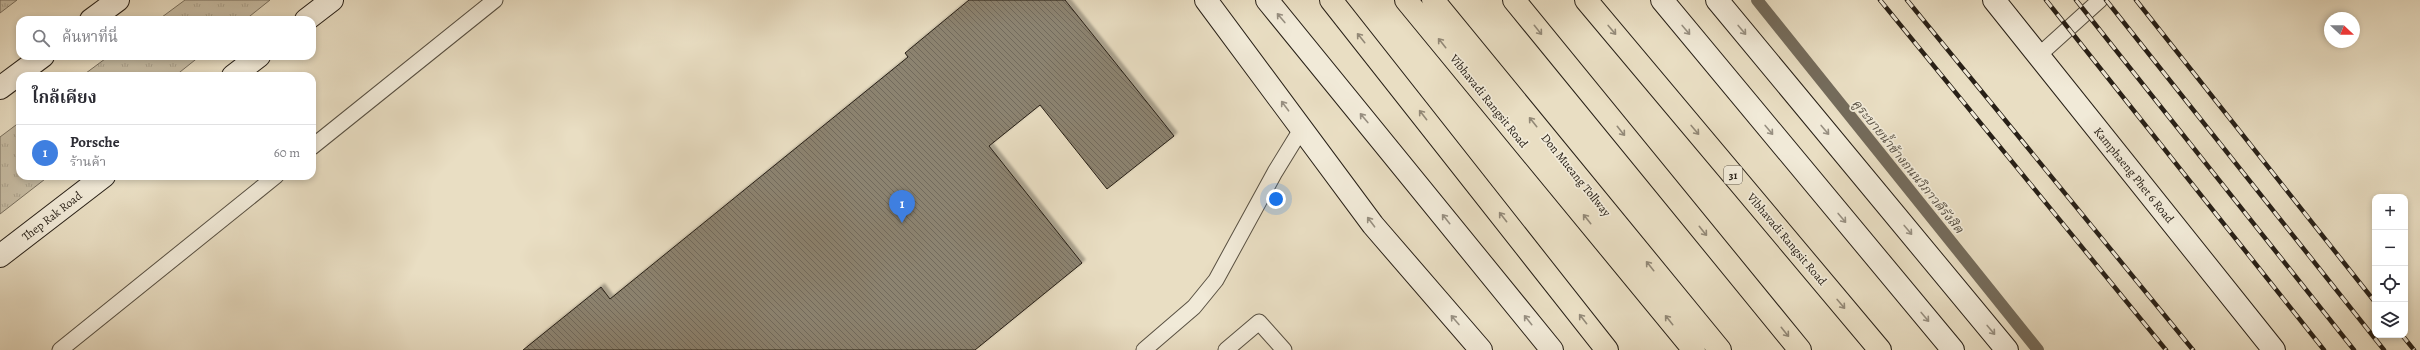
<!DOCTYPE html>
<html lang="th">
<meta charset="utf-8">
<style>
body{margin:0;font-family:Alegreya,"Noto Serif Thai",serif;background:#f2f2f3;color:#2b2b33}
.controls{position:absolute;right:12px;bottom:12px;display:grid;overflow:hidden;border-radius:8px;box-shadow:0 2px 6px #0003}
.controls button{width:36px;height:36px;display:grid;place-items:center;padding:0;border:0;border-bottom:1px solid #e1e1e2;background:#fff;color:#2b2b33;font:20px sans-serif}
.compass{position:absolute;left:2324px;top:12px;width:36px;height:36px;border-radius:50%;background:#fff;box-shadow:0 2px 6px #0003;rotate:112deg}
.you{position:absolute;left:1276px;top:199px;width:14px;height:14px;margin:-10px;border:3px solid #fff;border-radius:50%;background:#1a73e8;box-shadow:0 0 0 6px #1a73e833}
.badge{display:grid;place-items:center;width:26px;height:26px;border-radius:50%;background:#1a73e8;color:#fff;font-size:13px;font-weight:700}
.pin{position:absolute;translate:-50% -33px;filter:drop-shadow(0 1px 2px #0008)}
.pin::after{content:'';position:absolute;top:21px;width:14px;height:12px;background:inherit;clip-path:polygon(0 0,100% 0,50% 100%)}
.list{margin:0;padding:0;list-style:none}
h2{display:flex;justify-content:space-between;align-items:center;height:52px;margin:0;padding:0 16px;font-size:17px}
h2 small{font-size:13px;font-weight:400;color:#7c7c81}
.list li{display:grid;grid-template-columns:26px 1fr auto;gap:12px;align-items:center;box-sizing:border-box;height:56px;padding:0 16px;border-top:1px solid #e1e1e2}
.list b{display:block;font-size:15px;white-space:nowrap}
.list p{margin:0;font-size:13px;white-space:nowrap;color:#7c7c81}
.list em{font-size:13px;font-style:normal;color:#7c7c81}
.icon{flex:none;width:22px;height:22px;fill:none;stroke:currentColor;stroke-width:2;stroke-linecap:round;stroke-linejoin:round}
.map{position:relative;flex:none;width:2420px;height:350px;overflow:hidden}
.search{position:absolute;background:#fff;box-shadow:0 2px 6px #0003;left:16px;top:16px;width:300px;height:44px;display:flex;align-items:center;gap:10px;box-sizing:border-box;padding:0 14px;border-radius:12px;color:#7c7c81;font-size:15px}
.panel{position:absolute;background:#fff;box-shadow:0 2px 6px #0003;left:16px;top:72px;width:300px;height:108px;border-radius:12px}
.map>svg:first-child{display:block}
</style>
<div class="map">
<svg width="2420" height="350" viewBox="0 0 2420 350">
<defs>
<pattern id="grass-tufts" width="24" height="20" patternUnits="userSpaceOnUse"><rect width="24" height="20" fill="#c8bea6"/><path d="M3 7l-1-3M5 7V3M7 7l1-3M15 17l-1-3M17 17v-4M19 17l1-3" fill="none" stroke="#aca38e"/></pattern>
<pattern id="building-back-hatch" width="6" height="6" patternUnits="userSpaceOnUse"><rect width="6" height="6" fill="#8c8370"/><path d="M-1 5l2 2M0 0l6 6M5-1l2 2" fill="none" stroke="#726b5b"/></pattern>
<filter id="shadow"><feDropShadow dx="3.5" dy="-3.5" stdDeviation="1" flood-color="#0004"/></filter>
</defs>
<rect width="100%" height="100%" fill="#e9dec3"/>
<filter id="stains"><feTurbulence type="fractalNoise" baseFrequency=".005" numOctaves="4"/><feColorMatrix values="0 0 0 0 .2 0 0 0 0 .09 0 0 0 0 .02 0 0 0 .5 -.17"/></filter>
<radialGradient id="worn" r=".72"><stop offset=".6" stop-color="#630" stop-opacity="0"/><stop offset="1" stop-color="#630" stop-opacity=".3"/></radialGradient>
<g fill="url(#grass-tufts)" stroke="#786f5e">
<polygon points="0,0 17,0 0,13"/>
<polygon points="185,0 270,0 245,20 158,20"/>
<polygon points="109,56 200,56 175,76 82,76"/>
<polygon points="20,122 20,176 49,176 0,214 0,137"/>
</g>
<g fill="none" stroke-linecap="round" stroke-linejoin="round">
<polyline stroke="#746b5b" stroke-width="12" points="1757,0 2038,350"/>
</g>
<polygon fill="url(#building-back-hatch)" stroke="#282017" filter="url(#shadow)" points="969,0 1065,0 1174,136 1107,189 1040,105 989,146 1082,263 975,350 523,350 601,287 610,299 908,57 905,53"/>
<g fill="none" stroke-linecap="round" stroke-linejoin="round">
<defs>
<g id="lane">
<polyline points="2038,56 2100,0"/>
<polyline points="312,147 495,0"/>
<polyline points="60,350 276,176"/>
<polyline points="1144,350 1194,307 1216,280 1275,172 1302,128"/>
<polyline points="1226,350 1259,322 1284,350"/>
</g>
<g id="secondary">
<polyline points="1206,0 1373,225 1481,350"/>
<polyline points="1267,0 1552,350"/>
<polyline points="1662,0 1953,350"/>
<polyline points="1717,0 2007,350"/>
<polyline points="1994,0 2274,350"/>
<polyline points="91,20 118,0"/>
<polyline points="306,20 332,0"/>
<polyline points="233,76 259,56"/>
<polyline points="0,88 43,56"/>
<polyline points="0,256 104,176"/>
</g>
<g id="highway">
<polyline points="1331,0 1607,350"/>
<polyline points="1406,0 1694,350"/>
<polyline points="1433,0 1720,350"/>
<polyline points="1514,0 1800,350"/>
<polyline points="1586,0 1880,350"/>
</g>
</defs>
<use href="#lane" stroke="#585042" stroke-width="17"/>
<use href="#secondary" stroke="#282017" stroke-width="24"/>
<use href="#highway" stroke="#282017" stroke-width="24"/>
<use href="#lane" stroke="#f1ead8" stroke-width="15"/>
<use href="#secondary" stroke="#f1ead8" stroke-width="22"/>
<use href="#highway" stroke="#e9dec3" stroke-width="22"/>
<defs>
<g id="rail">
<polyline points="1880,0 2166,350"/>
<polyline points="1907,0 2193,350"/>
<polyline points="2046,0 2324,350"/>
<polyline points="2076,0 2354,350"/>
<polyline points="2106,0 2384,350"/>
<polyline points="2136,0 2375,302"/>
<polyline points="2402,335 2414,350"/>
</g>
</defs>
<use href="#rail" stroke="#282017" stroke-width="4.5"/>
<use href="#rail" stroke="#f1ead8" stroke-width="3" stroke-dasharray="9" stroke-linecap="butt"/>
</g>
<defs><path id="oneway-shaft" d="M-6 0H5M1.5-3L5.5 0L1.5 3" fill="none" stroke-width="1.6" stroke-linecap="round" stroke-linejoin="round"/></defs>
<g stroke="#978f81">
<use href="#oneway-shaft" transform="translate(1281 18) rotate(-130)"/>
<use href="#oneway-shaft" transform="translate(1686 30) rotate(50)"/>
<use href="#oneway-shaft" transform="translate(1742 30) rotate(50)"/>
<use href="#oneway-shaft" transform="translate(1285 106) rotate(-127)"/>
<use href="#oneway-shaft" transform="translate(1364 118) rotate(-130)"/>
<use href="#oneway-shaft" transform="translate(1769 130) rotate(50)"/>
<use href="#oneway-shaft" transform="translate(1825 130) rotate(50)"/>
<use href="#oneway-shaft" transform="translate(1842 218) rotate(50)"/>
<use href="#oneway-shaft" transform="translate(1446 219) rotate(-129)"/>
<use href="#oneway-shaft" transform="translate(1371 222) rotate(-127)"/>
<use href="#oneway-shaft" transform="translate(1908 230) rotate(50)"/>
<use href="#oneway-shaft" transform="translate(1925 317) rotate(50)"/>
<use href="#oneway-shaft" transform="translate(1455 320) rotate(-131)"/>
<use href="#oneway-shaft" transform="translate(1528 320) rotate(-129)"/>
<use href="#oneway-shaft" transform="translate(1991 330) rotate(50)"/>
</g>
<g stroke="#928876">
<use href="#oneway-shaft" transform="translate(1538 30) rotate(51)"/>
<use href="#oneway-shaft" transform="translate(1612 30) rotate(50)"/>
<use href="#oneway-shaft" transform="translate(1361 38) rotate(-129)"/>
<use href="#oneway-shaft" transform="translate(1442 43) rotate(-129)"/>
<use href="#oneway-shaft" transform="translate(1423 115) rotate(-128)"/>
<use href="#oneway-shaft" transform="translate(1533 122) rotate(-129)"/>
<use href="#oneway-shaft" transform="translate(1695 130) rotate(50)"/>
<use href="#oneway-shaft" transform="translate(1621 131) rotate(51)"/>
<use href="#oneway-shaft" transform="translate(1503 217) rotate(-128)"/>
<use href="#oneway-shaft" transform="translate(1587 219) rotate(-129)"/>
<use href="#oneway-shaft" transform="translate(1703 231) rotate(51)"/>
<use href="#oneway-shaft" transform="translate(1650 266) rotate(-129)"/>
<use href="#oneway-shaft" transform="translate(1841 304) rotate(50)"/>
<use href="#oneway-shaft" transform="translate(1583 319) rotate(-128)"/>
<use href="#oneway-shaft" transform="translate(1669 320) rotate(-129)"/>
<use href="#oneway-shaft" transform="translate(1785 332) rotate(51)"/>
</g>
<g text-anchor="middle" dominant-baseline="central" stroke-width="3.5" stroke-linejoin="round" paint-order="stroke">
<rect fill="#f1ead8" stroke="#645d51" stroke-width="1" x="1724" y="166" width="18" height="18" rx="3"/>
<g font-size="11" font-weight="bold" fill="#282017">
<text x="1733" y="175">31</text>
</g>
<g font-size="12" fill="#282017" stroke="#f1ead8">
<text transform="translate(1489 101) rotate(51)">Vibhavadi Rangsit Road</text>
<text transform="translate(1576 175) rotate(51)">Don Mueang Tollway</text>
<text transform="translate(2134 175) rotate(51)">Kamphaeng Phet 6 Road</text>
<text transform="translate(52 216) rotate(-38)">Thep Rak Road</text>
<text transform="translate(1787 239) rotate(50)">Vibhavadi Rangsit Road</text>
</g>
<g font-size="13" font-style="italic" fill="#544c3f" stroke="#f1ead8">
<text transform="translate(1908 166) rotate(51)">คูระบายน้ำข้างถนนวิภาวดีรังสิต</text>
</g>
</g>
<rect width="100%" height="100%" filter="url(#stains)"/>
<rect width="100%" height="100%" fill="url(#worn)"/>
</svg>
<div class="controls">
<button>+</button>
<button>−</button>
<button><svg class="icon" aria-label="locate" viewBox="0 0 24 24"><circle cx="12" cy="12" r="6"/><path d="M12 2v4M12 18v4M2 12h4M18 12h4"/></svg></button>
<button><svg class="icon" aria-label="layers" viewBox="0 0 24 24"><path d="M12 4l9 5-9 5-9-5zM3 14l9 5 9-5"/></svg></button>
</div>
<svg class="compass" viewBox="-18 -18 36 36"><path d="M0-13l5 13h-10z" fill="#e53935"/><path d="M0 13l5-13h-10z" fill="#7c7c81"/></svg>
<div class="you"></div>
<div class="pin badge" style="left:902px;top:223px;background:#3f7fe0">1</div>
<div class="search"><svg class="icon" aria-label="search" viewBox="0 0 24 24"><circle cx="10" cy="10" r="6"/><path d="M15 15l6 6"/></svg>ค้นหาที่นี่</div>
<section class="panel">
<h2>ใกล้เคียง<small></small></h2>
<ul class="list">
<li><span class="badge" style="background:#3f7fe0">1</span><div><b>Porsche</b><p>ร้านค้า</p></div><em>60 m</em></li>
</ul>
</section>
</div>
